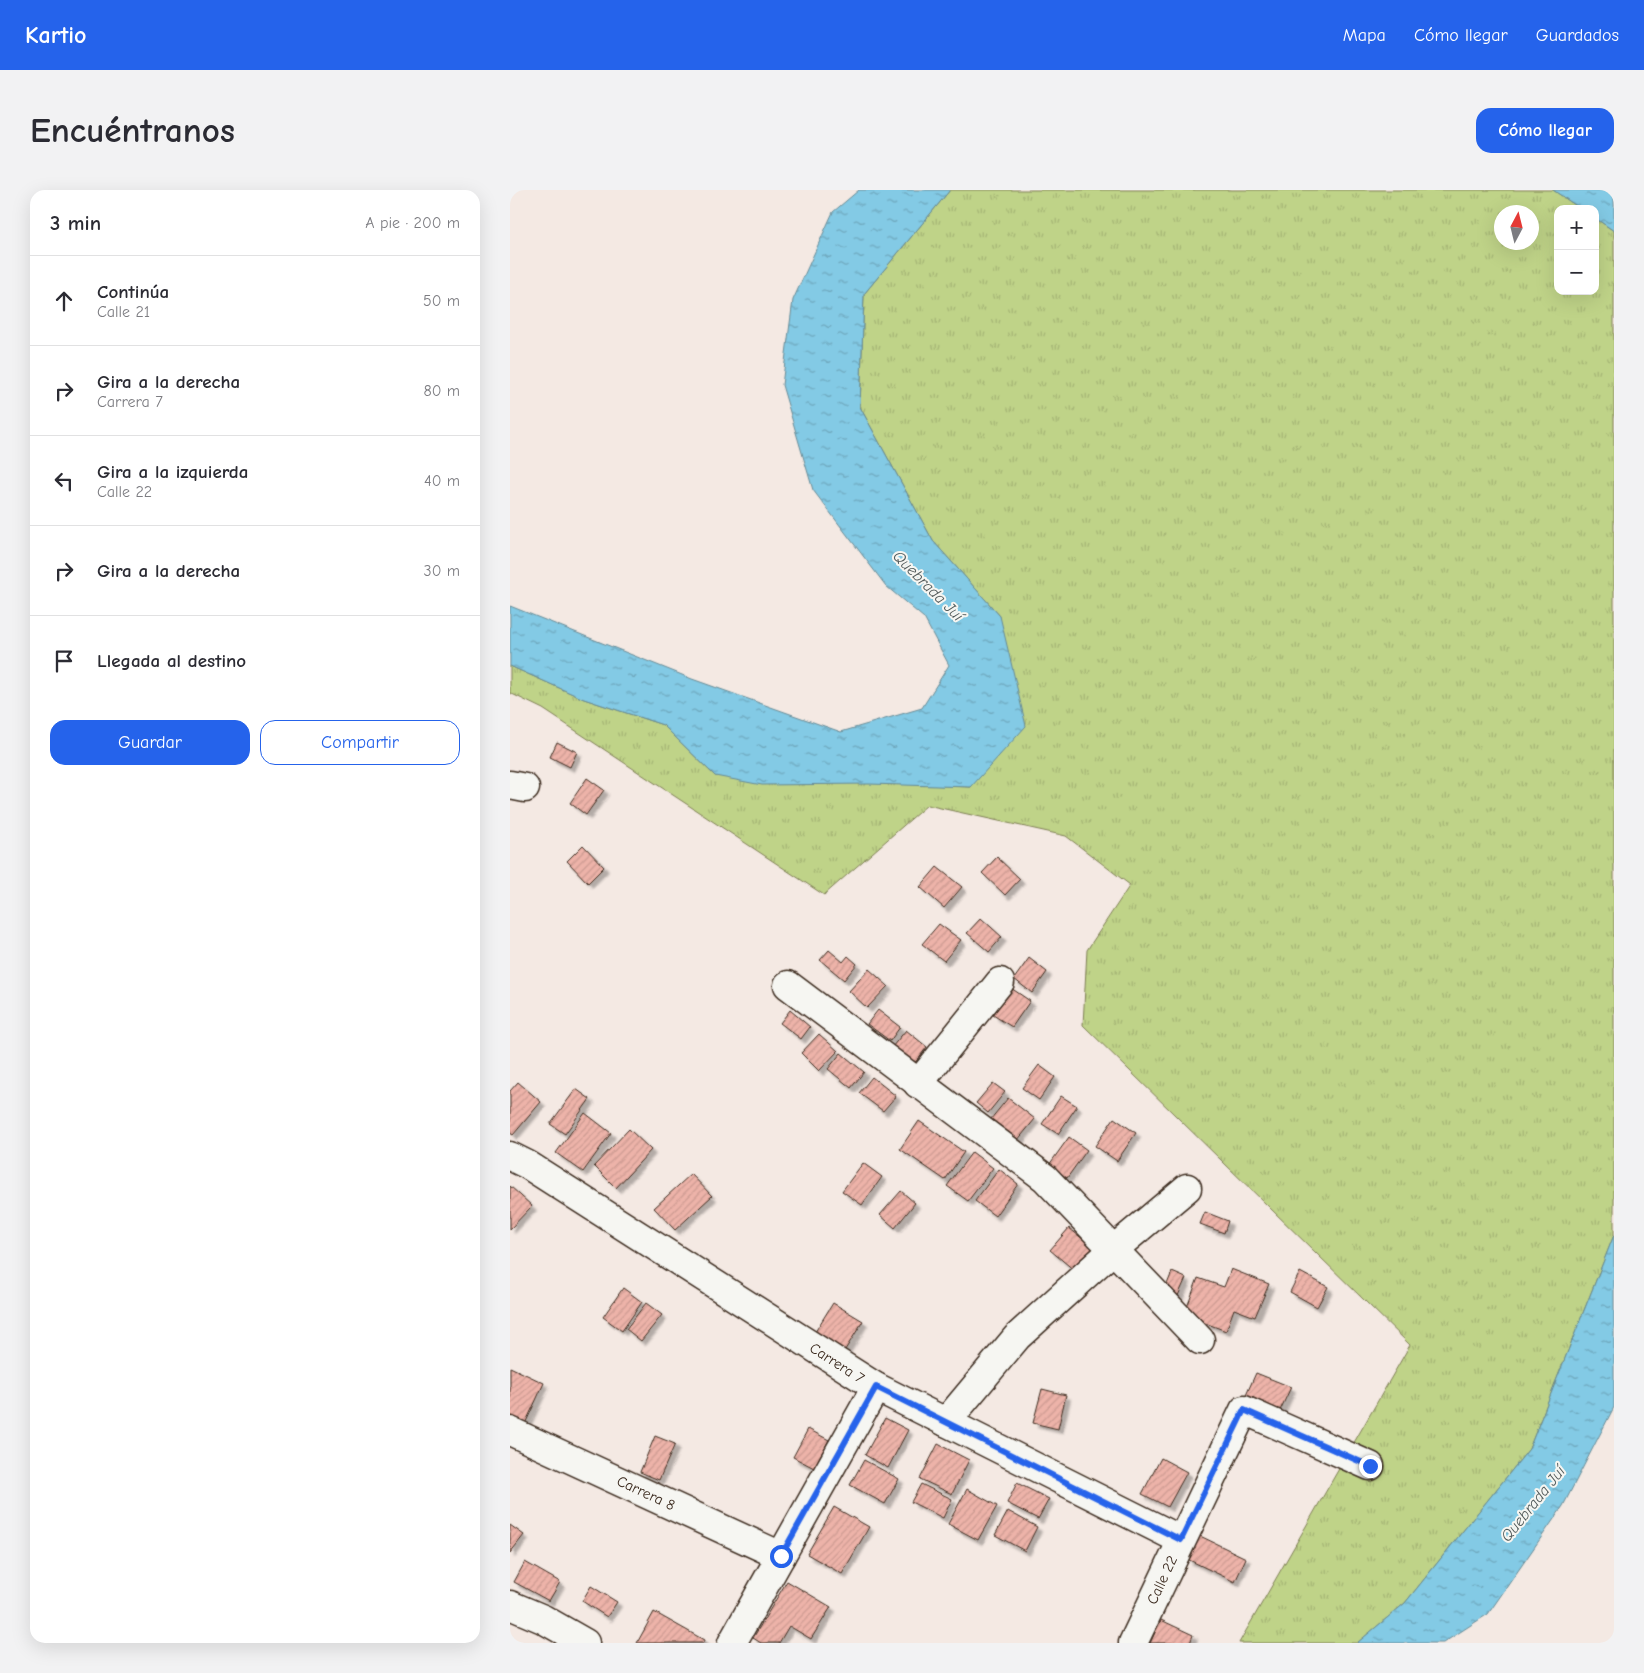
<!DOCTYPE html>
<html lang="es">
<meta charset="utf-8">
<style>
body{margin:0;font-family:"Comic Neue",sans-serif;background:#f2f2f3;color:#2b2b33}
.controls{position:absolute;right:15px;top:15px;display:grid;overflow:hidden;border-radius:10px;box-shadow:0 5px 20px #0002}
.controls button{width:45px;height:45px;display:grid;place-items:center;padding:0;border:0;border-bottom:1px solid #e1e1e2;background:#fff;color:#2b2b33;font:25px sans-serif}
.compass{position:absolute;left:984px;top:15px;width:45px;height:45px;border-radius:50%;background:#fff;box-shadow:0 5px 20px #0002;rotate:7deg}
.stop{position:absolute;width:15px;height:15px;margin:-11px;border:4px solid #2563eb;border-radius:50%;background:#fff}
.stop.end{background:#2563eb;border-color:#fff;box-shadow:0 1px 5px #0008}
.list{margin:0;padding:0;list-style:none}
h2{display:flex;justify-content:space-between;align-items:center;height:65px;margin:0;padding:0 20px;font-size:21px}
h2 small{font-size:16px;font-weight:400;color:#7c7c81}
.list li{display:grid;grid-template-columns:32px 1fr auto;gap:15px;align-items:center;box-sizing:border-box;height:90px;padding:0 20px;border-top:1px solid #e1e1e2}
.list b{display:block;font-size:19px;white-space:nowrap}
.list p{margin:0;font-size:16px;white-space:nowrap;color:#7c7c81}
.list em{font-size:16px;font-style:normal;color:#7c7c81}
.actions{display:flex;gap:10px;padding:15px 20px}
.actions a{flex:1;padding:11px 0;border:1px solid #2563eb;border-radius:15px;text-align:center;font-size:18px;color:#2563eb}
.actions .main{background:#2563eb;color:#fff}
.icon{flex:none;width:28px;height:28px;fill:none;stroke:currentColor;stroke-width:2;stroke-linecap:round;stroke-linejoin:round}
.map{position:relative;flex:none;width:1104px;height:1453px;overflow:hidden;border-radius:15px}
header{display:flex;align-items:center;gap:30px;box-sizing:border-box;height:70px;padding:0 25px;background:#2563eb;color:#fff}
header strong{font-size:24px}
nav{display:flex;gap:28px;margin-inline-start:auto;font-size:18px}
.intro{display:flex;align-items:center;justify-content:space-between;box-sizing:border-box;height:120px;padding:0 30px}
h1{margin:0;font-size:35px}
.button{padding:12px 22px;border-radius:15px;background:#2563eb;color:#fff;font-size:18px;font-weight:700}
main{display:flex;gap:30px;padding:0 30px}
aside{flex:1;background:#fff;border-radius:15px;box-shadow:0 5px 20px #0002}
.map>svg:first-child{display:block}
</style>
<header>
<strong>Kartio</strong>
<nav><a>Mapa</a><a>Cómo llegar</a><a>Guardados</a></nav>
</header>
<div class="intro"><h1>Encuéntranos</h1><a class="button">Cómo llegar</a></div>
<main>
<aside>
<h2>3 min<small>A pie · 200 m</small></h2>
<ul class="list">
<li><svg class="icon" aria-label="ahead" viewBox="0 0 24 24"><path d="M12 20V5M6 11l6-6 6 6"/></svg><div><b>Continúa</b><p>Calle 21</p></div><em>50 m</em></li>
<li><svg class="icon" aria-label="right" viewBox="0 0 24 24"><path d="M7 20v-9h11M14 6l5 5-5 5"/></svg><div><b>Gira a la derecha</b><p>Carrera 7</p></div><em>80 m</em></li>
<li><svg class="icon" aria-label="left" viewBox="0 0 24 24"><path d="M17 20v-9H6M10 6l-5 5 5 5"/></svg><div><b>Gira a la izquierda</b><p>Calle 22</p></div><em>40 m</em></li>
<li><svg class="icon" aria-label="right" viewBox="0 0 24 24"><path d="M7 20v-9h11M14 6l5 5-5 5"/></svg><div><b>Gira a la derecha</b></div><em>30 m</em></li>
<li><svg class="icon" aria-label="arrive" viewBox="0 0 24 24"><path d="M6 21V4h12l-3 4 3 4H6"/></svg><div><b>Llegada al destino</b></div></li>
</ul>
<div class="actions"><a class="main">Guardar</a><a>Compartir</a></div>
</aside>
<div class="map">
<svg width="1104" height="1453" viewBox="0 0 1104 1453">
<defs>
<pattern id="grass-tufts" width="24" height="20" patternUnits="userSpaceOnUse" patternTransform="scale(1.25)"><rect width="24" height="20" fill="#bfd388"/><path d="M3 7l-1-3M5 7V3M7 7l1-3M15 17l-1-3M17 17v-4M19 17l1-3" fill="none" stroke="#a5b575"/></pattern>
<pattern id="water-ripples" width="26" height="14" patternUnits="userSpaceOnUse" patternTransform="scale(1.25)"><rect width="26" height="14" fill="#83cae5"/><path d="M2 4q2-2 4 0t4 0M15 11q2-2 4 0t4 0" fill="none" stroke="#6ca4b9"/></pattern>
<pattern id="building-hatch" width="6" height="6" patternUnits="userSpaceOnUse" patternTransform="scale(1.25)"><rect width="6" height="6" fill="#edb3a9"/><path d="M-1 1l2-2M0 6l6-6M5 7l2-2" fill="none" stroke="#cc9a91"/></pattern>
<filter id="shadow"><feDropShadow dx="4.5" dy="4.5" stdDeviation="1" flood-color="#0004"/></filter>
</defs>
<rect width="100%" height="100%" fill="#f4e9e3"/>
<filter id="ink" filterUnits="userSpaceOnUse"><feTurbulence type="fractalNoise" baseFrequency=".02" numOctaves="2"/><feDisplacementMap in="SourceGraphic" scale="10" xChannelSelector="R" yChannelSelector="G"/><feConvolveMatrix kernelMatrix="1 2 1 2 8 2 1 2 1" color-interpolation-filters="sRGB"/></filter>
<g filter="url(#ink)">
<path fill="url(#grass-tufts)" stroke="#7d7e53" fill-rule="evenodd" d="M440,0H1043L1071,19H1048V101H1085V28L1104,41V1045L1019,1259L895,1413L847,1453H729L900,1155L573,835L577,760L620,695L556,646L417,615L314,705L33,519L0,503V476L74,509L153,535L205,586L461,597L490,426L423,351L350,217L354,104ZM992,22H1022V52H992Z"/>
<g fill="url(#water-ripples)" stroke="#668a95">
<polygon points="349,0 440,0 354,104 350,217 423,351 490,426 516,536 461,597 359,594 252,595 205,586 153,535 74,509 0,476 0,416 182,489 331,542 412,518 439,475 414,428 376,396 303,300 272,195 283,110 323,22"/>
<polygon points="1043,0 1104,0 1104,41 1085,28 1085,19 1071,19"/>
<polygon points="1104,1045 1104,1217 1053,1316 978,1424 933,1453 847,1453 895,1413 1019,1259"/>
</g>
<g fill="url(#building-hatch)" stroke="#3b2a1e" filter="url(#shadow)">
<polygon points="47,552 67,562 60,577 40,567"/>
<polygon points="77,588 94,600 76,625 60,613"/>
<polygon points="73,655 94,677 78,693 57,671"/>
<polygon points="487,667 510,689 495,705 472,683"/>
<polygon points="427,677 452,697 434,718 410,697"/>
<polygon points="471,728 492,747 479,762 457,743"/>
<polygon points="429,734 451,750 434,771 412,754"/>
<polygon points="319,760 333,772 338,766 347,774 334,790 310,770"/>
<polygon points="519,768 537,782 522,803 504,789"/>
<polygon points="359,779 378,796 357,818 339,801"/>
<polygon points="501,798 520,811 502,837 483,825"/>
<polygon points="280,820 300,837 291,849 270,833"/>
<polygon points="368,820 390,837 380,851 357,834"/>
<polygon points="396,840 417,857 404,874 382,857"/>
<polygon points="309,844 328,861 309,881 291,863"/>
<polygon points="331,863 354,882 341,898 318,879"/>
<polygon points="529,875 545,887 529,910 512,898"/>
<polygon points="362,887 386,906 373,921 349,903"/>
<polygon points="8,892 31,912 3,945 0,943 0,901"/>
<polygon points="483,893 495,902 478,923 466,913"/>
<polygon points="66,899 80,909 55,944 40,934"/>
<polygon points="551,906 567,916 548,944 532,934"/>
<polygon points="498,908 525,929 507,951 480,930"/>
<polygon points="75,923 101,943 73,982 46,963"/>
<polygon points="604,928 626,943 607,971 585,956"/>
<polygon points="409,931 454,962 435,990 390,959"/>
<polygon points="119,939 141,960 106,998 84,976"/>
<polygon points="559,947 577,960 557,988 539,975"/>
<polygon points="462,962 483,978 458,1011 437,996"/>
<polygon points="353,973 372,987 352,1015 332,1001"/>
<polygon points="489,979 508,994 485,1026 465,1011"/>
<polygon points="181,984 202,1006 165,1040 144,1018"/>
<polygon points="0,996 22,1016 0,1039"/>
<polygon points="391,1001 405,1013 385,1038 370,1025"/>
<polygon points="695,1022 718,1031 714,1043 690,1034"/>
<polygon points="559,1038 584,1058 565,1081 540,1060"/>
<polygon points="721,1079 759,1094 745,1127 724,1119 716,1141 674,1125 688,1088 714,1097"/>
<polygon points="662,1082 676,1088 667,1108 654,1102"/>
<polygon points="790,1082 818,1097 807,1117 780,1102"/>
<polygon points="113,1098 132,1112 112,1141 93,1127"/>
<polygon points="136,1113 152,1125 131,1151 116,1139"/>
<polygon points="323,1113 353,1131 335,1160 305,1142"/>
<polygon points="0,1177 34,1193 15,1234 0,1228"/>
<polygon points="746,1183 781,1197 767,1227 733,1212"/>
<polygon points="532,1199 556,1205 548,1239 523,1233"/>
<polygon points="375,1228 398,1240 378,1278 355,1265"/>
<polygon points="298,1239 319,1250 304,1278 283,1267"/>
<polygon points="145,1246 165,1254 149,1290 130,1282"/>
<polygon points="428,1254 459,1270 442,1304 410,1289"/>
<polygon points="651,1268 677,1282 658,1317 632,1304"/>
<polygon points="354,1270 389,1289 375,1314 340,1295"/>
<polygon points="507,1293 539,1309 528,1329 497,1313"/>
<polygon points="411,1294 442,1309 433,1328 401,1312"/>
<polygon points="457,1299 487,1316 468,1350 438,1334"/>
<polygon points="324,1317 359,1337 332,1384 297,1364"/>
<polygon points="498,1321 527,1337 515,1361 485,1345"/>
<polygon points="0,1335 14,1345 0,1363"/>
<polygon points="688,1345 736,1368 725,1392 677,1369"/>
<polygon points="15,1372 50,1392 39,1411 4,1392"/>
<polygon points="277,1391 321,1417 301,1449 279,1436 269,1453 251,1453 243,1448"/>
<polygon points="81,1396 107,1412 97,1427 72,1411"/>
<polygon points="144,1422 194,1450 193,1453 127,1453"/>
<polygon points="651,1430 683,1445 680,1453 640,1453"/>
</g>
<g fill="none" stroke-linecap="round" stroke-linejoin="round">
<defs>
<g id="minor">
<polyline points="0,595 15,598"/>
<polyline points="278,795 535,988 690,1150"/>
<polyline points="408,894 490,792"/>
<polyline points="0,966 18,975 366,1197 671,1350"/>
<polyline points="436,1232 507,1147 604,1059 677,998"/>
<polyline points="0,1241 271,1366"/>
<polyline points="0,1415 33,1429 75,1453"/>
<polyline points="222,1453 366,1197"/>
<polyline points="623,1453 734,1220 860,1276"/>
</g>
</defs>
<use href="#minor" stroke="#3b2a1e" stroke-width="31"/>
<use href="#minor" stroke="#f6f6f2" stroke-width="28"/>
</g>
</g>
<g fill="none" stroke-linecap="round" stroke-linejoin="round" filter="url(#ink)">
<polyline stroke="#2563eb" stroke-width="6" points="271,1366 366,1197 671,1350 734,1220 860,1276"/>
</g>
<g text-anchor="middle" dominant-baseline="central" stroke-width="4" stroke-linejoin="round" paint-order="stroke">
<g font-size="15" fill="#3b2a1e" stroke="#f6f6f2">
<text transform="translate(327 1173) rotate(33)">Carrera 7</text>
<text transform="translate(136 1303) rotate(25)">Carrera 8</text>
<text transform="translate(652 1390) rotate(-65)">Calle 22</text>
</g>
<g font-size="16" font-style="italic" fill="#515a5a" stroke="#f6f6f2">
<text transform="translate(418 396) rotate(45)">Quebrada Juí</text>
<text transform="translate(1023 1314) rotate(-51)">Quebrada Juí</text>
</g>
</g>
</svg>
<div class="controls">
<button>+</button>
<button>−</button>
</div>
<svg class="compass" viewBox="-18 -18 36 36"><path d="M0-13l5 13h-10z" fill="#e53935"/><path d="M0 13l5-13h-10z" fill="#7c7c81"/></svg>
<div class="stop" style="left:271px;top:1366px"></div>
<div class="stop end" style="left:860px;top:1276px"></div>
</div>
</main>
